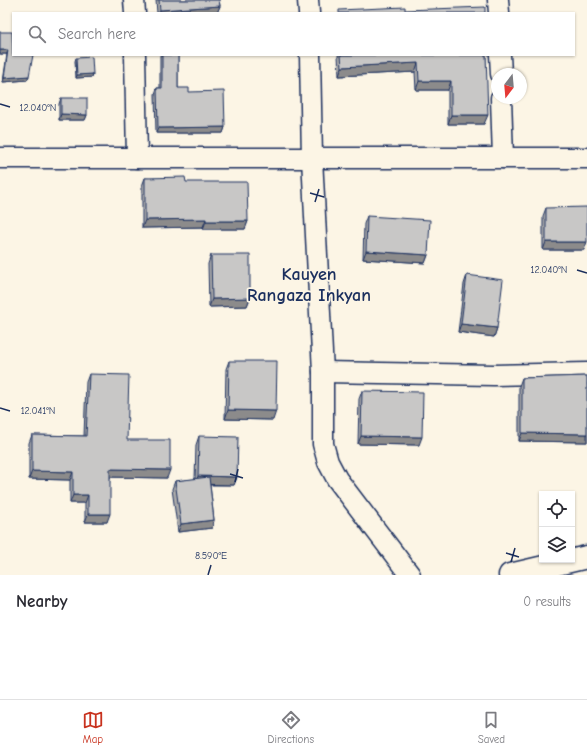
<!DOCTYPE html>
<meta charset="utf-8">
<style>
body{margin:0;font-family:"Comic Neue",sans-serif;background:#f2f2f3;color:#2b2b33}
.controls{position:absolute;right:12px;bottom:12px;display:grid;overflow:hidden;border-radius:0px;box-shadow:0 1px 3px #0004}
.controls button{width:36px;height:36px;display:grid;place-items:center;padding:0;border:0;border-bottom:1px solid #e1e1e2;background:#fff;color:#2b2b33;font:20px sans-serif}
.compass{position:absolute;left:491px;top:68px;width:36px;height:36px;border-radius:50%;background:#fff;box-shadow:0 1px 3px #0004;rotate:196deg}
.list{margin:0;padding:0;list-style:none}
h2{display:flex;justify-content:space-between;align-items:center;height:52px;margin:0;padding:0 16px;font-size:17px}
h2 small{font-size:13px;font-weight:400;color:#7c7c81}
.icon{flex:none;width:22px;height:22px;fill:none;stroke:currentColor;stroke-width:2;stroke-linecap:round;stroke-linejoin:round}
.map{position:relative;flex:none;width:587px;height:575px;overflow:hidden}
.search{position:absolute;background:#fff;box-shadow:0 1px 3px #0004;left:12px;right:12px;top:12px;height:44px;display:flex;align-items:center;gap:10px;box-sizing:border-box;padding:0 14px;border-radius:0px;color:#7c7c81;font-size:15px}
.sheet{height:124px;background:#fff}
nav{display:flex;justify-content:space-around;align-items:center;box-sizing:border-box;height:56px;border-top:1px solid #e1e1e2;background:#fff;font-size:11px;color:#7c7c81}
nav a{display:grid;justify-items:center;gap:2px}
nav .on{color:#c8321e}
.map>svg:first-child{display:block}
</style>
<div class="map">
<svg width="587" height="575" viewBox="0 0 587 575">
<rect width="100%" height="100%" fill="#fcf5e5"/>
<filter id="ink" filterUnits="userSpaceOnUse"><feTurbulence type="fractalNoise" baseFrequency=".025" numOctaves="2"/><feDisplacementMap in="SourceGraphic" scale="8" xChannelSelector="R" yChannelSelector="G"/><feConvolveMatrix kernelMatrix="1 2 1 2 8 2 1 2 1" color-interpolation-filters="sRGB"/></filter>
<g filter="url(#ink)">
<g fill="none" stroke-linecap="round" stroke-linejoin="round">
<defs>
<g id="street">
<polyline points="134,0 135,13"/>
<polyline points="308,0 309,13"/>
<polyline points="498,0 499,13"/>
<polyline points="135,55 137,158"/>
<polyline points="310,55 312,158 323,372 323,444 328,462 337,479 410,575"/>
<polyline points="500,55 501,74"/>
<polyline points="501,98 503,158"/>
<polyline points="0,158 587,158"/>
<polyline points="323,372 494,375 587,373"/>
</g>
<polyline id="secondary" points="510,575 587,557"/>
</defs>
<use href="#street" stroke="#1b2f5e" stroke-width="23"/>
<use href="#secondary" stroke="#1b2f5e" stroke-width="25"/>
<use href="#street" stroke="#fcf5e5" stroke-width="20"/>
<use href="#secondary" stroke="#fcf5e5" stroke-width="22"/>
</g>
<g fill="#acabaa" stroke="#1b2f5e">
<polygon points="156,0 219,0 220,6 217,13 157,13"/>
<polygon points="0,32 13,55 29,76 27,80 3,82 7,54 0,54"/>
<polygon points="160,55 178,55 178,88 189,92 225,127 223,133 156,133 155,94 157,88 160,88"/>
<polygon points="338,55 486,55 484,124 448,124 448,90 416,90 415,72 339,76"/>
<polygon points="76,58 93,74 92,77 76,78 75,61"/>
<polygon points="61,98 87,115 85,120 59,120 59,104"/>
<polygon points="145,178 186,182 248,221 245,229 203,229 203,227 142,228 142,186"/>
<polygon points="546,208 584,250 543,250 543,216"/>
<polygon points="367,216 428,255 425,263 363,259 364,224"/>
<polygon points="211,255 250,298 247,306 209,307 208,264"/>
<polygon points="467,275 497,328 494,337 458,332 464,284"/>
<polygon points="229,361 273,420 225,419 226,369"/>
<polygon points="89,374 127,440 167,478 110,477 107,522 85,522 85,503 70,503 70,480 29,479 29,443 32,435 84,436 86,382"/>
<polygon points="587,376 587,442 519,441 519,386 522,378"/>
<polygon points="362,391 419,445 358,444 359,399"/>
<polygon points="199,436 237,477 234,485 210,485 214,520 212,528 178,532 172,489 175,481 195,479 196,445"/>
</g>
<g fill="#8c8b8b" stroke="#1b2f5e">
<polygon points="220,6 217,13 159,13 160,10"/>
<polygon points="0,50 8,50 7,54 0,54"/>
<polygon points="418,63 415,72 339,76 342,67"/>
<polygon points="93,74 92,77 76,78 77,75"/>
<polygon points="29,76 27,80 3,82 4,78"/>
<polygon points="419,81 451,81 448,90 416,90"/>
<polygon points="61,114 87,115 85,120 59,120"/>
<polygon points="451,115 488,115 484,124 448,124"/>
<polygon points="225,127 223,133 156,133 158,128"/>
<polygon points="206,219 203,227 142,228 145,220"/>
<polygon points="206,221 248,221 245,229 203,229"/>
<polygon points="546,242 587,242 584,250 543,250"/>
<polygon points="366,251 428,255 425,263 363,259"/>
<polygon points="250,298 247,306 209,307 212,299"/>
<polygon points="461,324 497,328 494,337 458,332"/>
<polygon points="228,410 276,411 273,420 225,419"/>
<polygon points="522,433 587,434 587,442 519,441"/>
<polygon points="361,436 422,437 419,445 358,444"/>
<polygon points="110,469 170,470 167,478 107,477"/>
<polygon points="32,471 73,472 70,480 29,479"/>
<polygon points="198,476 237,477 234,485 195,484"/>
<polygon points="73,495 88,495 85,503 70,503"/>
<polygon points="88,514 110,514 107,522 85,522"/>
<polygon points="214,520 212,528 178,532 181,524"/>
</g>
<g fill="#c8c7c6" stroke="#1b2f5e">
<polygon points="159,0 219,0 220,6 160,10"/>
<polygon points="405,7 405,10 485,7 485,13 339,13 339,10"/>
<polygon points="0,32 12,32 13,55 33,55 29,76 4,78 8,50 0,50"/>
<polygon points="162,55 178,55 178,88 189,88 189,92 224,91 225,127 158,128 157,88 162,88"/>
<polygon points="341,55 486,55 488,115 451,115 451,81 419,81 418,63 342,67"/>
<polygon points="92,57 93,74 77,75 76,58"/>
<polygon points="61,98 87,98 87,115 61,114"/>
<polygon points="185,177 186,182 247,182 248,221 206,221 206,219 145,220 145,178"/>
<polygon points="587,207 587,242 546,242 546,208"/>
<polygon points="367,216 430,220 428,255 366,251"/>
<polygon points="211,255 250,255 250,298 212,299"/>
<polygon points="467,275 503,280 497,328 461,324"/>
<polygon points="229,361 277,361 276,411 228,410"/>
<polygon points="89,374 129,375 127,440 170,440 170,470 110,469 110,514 88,514 88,495 73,495 73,472 32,471 32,435 86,436"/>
<polygon points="587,376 587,434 522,433 522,378"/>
<polygon points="362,391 423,392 422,437 361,436"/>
<polygon points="199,436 238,437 237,477 198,476"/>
<polygon points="209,477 214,520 181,524 175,481"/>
</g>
</g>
<path fill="none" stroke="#1b2f5e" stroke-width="1.5" d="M0,104L10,107M310,193L324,197M315,202L319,189M577,270L587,273M0,408L10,411M230,474L243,478M235,482L238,469M506,553L519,557M511,562L515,548M208,575L211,565"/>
<g text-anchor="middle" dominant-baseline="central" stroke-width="3.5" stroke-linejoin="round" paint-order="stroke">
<g font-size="18" font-weight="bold" fill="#1b2f5e" stroke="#fcf5e5">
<text x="309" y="274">Kauyen<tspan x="309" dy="21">Rangaza Inkyan</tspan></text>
</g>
</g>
<g font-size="10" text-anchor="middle" fill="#1b2f5e" stroke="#fcf5e5" stroke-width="3.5" stroke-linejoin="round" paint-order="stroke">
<text x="38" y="111">12.040°N</text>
<text x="549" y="273">12.040°N</text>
<text x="38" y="414">12.041°N</text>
<text x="211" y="559">8.590°E</text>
</g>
</svg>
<div class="controls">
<button><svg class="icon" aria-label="locate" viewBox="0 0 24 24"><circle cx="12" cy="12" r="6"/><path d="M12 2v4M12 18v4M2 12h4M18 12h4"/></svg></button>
<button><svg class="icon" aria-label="layers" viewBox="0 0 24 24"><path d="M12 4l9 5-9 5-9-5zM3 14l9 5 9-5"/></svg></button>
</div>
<svg class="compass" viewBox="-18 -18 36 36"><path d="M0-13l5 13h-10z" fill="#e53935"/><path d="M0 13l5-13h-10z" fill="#7c7c81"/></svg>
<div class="search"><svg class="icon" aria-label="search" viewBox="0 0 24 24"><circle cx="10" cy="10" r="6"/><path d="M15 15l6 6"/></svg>Search here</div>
</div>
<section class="sheet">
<h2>Nearby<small>0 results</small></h2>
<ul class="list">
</ul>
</section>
<nav>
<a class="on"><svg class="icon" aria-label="map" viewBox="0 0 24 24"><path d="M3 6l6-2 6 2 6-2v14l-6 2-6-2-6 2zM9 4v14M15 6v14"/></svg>Map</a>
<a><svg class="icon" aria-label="directions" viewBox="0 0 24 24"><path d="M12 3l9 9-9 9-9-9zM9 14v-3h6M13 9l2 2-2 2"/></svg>Directions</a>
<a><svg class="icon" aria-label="saved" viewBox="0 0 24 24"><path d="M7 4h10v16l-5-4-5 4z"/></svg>Saved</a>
</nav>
